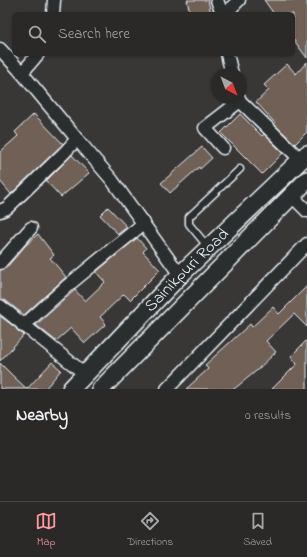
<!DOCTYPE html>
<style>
body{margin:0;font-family:"Indie Flower",sans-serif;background:#363534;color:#f1f3f6}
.compass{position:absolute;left:211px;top:68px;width:36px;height:36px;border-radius:50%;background:#2a2928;box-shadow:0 1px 3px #0004;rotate:138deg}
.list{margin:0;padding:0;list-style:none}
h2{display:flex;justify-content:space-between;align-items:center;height:52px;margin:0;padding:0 16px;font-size:17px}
h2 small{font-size:13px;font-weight:400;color:#a5a6a8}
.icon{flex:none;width:22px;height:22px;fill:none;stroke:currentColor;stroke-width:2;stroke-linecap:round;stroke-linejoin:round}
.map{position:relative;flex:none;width:307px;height:389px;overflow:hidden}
.search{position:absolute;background:#2a2928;box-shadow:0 1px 3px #0004;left:12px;right:12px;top:12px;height:44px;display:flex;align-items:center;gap:10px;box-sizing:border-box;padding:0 14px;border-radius:6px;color:#a5a6a8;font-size:15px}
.sheet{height:112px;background:#2a2928}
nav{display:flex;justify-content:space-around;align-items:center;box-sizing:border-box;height:56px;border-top:1px solid #464545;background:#2a2928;font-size:11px;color:#a5a6a8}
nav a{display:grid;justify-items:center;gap:2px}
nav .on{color:#ff9aa2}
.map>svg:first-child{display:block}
</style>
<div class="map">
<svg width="307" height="389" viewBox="0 0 307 389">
<rect width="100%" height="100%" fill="#383736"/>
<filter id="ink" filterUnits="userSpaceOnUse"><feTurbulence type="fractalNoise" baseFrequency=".025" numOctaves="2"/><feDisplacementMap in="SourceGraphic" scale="8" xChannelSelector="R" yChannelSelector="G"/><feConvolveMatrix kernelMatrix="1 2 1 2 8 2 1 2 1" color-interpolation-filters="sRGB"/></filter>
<g filter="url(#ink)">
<g fill="#706056" stroke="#e8f1f8">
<polygon points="187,0 208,0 211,14 190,14"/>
<polygon points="264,0 307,0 307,58 293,39 293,14 274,14"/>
<polygon points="307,62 307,132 295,144 274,124 275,123 256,102 269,90 264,85 287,64 296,74"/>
<polygon points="34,114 63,144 11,194 0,181 0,152 18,136 15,132"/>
<polygon points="240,114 262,136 264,134 283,153 262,174 221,133"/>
<polygon points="202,147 212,158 200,169 199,167 170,193 161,183"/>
<polygon points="72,155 89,173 61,197 46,181"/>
<polygon points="108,207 127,227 118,234 100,215"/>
<polygon points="38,234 54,255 50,258 66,277 24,315 5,300 0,299 0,270 6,268 25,246"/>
<polygon points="137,238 146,248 143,252 160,270 130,300 124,294 100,317 106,324 85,343 71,328 56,341 36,325 75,290 85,301 105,282 96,272"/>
<polygon points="307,286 307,327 294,314 266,341 276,352 255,372 234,389 186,389 208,369 205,365 250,324 252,327 273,307 279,314"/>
<polygon points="0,316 16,328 18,331 24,335 0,361"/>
<polygon points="307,340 307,389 272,389 297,364 291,356"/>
<polygon points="52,362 61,370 45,389 27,389"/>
<polygon points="0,363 13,376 27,389 0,389"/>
</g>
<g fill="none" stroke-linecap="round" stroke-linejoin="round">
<defs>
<polyline id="lane" points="208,247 189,224 189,217 240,169"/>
<g id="street">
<polyline points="217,0 222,14"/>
<polyline points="53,14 54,0"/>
<polyline points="225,14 239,0"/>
<polyline points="0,49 22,73 77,139"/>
<polyline points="227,54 232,74"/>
<polyline points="22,73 38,54"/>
<polyline points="239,98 240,101 301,160"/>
<polyline points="223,148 205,128 240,101"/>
<polyline points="291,195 307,211"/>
<polyline points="0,211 7,208 64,153 77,139 112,180 180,275"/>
<polyline points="0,263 31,228"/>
<polyline points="0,306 85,374"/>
<polyline points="23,326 66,287 144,223"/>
<polyline points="167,389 307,244"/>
</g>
<g id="secondary">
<path id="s1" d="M71,389L180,275L307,154"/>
<polyline points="101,389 307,180"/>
</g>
</defs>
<use href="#lane" stroke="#e8f1f8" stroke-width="9"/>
<use href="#street" stroke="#e8f1f8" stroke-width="15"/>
<use href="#secondary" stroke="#e8f1f8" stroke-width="20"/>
<use href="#lane" stroke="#2a2d2e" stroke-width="6"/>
<use href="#street" stroke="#2a2d2e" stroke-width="12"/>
<use href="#secondary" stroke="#2a2d2e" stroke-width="17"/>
</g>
</g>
<g text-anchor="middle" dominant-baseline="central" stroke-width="3" stroke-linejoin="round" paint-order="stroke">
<g font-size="17" fill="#e8f1f8" stroke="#2a2d2e">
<text stroke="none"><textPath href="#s1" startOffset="166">Sainikpuri Road</textPath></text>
</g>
</g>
</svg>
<svg class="compass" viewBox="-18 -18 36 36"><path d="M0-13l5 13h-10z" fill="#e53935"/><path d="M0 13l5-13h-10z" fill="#a5a6a8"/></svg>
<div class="search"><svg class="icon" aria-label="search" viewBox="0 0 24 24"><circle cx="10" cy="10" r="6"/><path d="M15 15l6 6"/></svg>Search here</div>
</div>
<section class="sheet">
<h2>Nearby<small>0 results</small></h2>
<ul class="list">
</ul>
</section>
<nav>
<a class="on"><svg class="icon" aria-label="map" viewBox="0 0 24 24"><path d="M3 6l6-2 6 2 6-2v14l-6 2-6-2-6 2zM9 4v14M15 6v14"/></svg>Map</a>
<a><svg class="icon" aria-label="directions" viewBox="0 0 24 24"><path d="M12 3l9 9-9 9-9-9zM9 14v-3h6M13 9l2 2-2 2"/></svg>Directions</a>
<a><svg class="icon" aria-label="saved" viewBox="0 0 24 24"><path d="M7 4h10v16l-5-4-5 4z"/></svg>Saved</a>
</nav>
